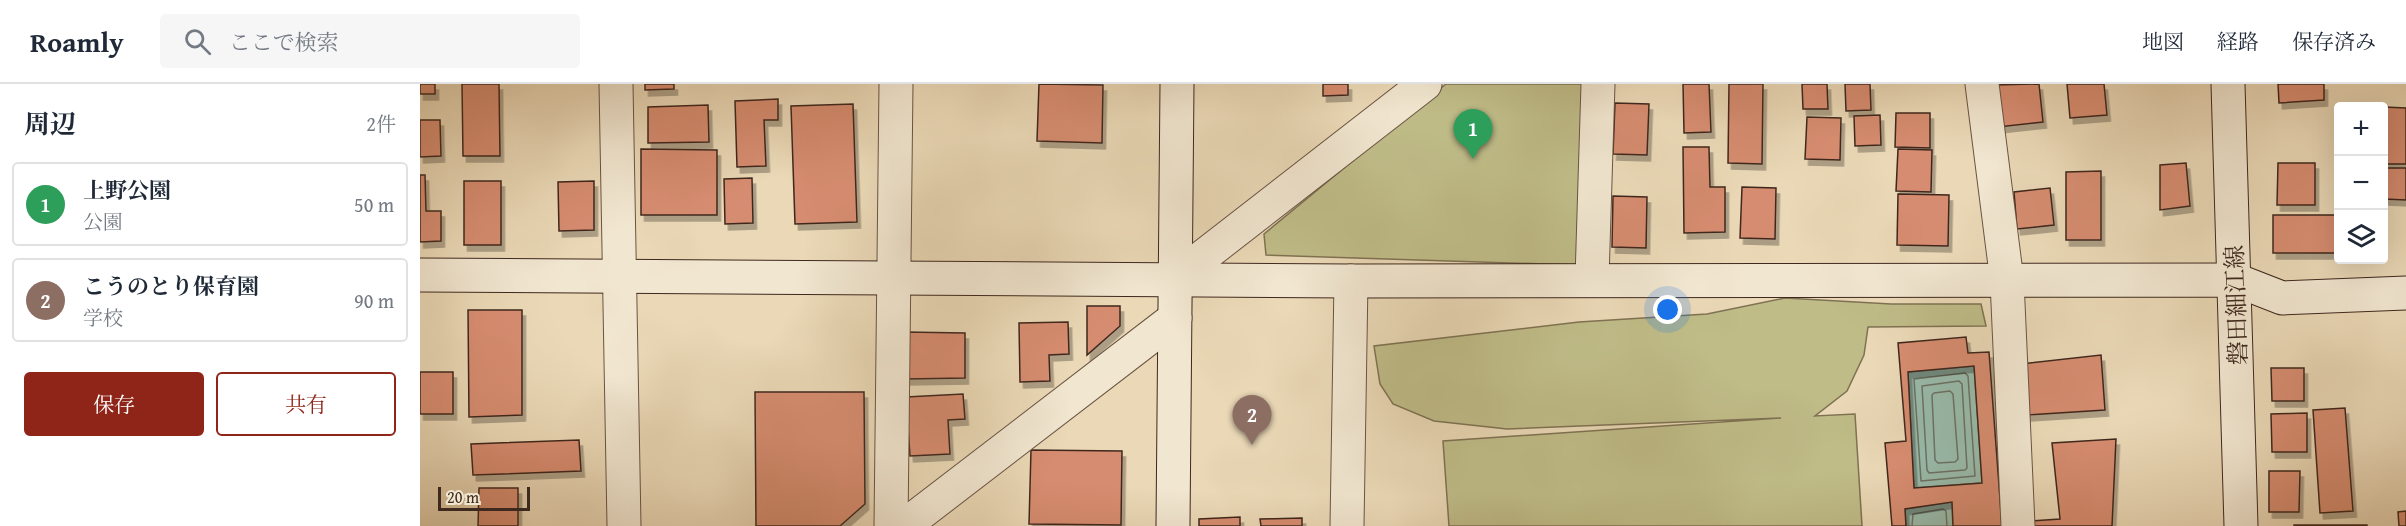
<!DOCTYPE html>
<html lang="ja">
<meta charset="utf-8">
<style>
body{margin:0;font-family:"Gentium Book Plus","Noto Serif JP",serif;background:#f6f6f7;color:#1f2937}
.controls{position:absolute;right:18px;top:18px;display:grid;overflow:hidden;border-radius:6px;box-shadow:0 6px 24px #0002}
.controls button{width:54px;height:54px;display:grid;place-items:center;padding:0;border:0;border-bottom:2px solid #e0e1e3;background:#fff;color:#1f2937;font:30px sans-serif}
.scale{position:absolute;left:18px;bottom:15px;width:92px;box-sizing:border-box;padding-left:6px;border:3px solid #3f281e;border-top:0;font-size:16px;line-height:21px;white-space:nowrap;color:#3f281e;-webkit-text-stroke:4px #f1e6d0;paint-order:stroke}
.you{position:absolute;left:1248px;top:226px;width:21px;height:21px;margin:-15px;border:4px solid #fff;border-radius:50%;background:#1a73e8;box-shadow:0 0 0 9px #1a73e833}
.badge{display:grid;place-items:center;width:39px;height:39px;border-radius:50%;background:#8f2418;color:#fff;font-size:20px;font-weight:700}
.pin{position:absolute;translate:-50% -50px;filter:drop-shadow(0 2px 3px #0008)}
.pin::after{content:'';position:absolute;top:32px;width:21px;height:18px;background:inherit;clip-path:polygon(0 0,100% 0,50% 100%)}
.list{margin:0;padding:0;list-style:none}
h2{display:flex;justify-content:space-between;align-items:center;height:78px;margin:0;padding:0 24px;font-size:26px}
h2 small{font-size:20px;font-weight:400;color:#747a83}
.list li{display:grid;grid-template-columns:39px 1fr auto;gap:18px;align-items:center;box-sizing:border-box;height:84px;margin:0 12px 12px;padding:0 12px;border:2px solid #e0e1e3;border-radius:6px}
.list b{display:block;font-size:22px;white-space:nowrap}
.list p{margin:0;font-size:20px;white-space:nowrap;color:#747a83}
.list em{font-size:20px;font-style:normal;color:#747a83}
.actions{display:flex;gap:12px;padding:18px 24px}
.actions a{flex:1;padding:14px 0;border:2px solid #8f2418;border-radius:6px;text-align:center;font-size:21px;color:#8f2418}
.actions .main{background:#8f2418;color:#fff}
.icon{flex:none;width:33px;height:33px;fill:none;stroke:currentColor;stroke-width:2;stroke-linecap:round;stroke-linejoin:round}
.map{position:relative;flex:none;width:1986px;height:442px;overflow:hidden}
header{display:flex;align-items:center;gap:36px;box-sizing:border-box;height:84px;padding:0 30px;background:#fff;border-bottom:2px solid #e0e1e3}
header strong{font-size:28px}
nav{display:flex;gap:33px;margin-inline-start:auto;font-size:21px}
.search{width:420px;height:54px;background:#f6f6f7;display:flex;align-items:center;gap:15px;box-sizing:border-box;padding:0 21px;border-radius:6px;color:#747a83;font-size:22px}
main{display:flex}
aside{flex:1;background:#fff}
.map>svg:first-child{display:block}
</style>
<header>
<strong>Roamly</strong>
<div class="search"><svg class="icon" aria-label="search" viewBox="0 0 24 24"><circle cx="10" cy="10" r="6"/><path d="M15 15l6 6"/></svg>ここで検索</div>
<nav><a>地図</a><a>経路</a><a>保存済み</a></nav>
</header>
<main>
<aside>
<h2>周辺<small>2件</small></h2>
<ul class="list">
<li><span class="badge" style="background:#2e9e5b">1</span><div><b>上野公園</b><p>公園</p></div><em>50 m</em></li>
<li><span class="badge" style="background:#8d6e63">2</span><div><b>こうのとり保育園</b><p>学校</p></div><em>90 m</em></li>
</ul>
<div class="actions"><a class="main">保存</a><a>共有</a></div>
</aside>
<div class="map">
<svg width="1986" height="442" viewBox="0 0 1986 442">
<defs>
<filter id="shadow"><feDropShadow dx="3.5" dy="6" stdDeviation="0" flood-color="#0004"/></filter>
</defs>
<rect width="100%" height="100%" fill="#ead8b6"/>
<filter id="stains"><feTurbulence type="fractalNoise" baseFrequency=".00333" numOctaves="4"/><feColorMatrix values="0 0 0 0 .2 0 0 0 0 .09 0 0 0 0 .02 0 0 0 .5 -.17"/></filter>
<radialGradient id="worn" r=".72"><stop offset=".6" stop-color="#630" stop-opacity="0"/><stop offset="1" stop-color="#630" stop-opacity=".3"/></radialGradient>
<g fill="#bfbc88" stroke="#7f7253" stroke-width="1.5">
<polygon points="1026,0 1172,0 1168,159 1155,181 846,171 844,150"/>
<polygon points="1365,214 1471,220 1561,220 1566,242 1448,243 1444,271 1427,307 1395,332 1435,330 1442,442 1029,442 1023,357 1361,334 1087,345 1014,337 973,320 960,300 954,262 1159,238 1287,230"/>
</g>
<g fill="#98baaa" stroke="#748072" stroke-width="1.5">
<polygon points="1554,282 1562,399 1494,404 1488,288"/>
<polygon points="1532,418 1533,442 1486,442 1485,425"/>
</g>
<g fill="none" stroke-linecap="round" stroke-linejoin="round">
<g stroke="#6c7164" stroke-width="1.5">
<polygon points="1545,289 1548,292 1555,392 1501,397 1494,295"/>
<polygon points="1539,297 1542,300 1547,384 1545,386 1509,389 1507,386 1502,302"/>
<polygon points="1530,307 1533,310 1538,375 1535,378 1518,379 1515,376 1512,311 1514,309"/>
<polyline points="1492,442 1493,430 1523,425 1526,427 1527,442"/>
</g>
</g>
<g fill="#d68c70" stroke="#3f281e" stroke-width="1.5" fill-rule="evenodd" filter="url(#shadow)">
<rect x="0" y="0" width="15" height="10"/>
<polygon points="42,0 79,0 80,72 43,72"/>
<polygon points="225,0 254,0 254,5 225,6"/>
<polygon points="619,0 683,1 682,59 617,57"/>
<polygon points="903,0 928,0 928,11 903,12"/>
<polygon points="1263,0 1289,0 1291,48 1264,49"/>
<polygon points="1309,0 1343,0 1342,80 1308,79"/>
<polygon points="1382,0 1407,0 1408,25 1383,25"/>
<polygon points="1425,0 1450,0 1451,26 1426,27"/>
<polygon points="1619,0 1623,38 1578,43 1575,1"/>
<polygon points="1647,0 1684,0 1687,31 1650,34"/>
<polygon points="1858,0 1904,0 1904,16 1859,19"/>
<polygon points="358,15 358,36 344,36 346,82 317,83 315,17"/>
<polygon points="1195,19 1229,20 1227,71 1193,70"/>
<polygon points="433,20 437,138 375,140 371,22"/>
<polygon points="288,21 289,58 228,59 228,23"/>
<polygon points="1964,23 1986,24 1986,80 1964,80"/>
<polygon points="1476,29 1510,29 1510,64 1475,63"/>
<polygon points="1460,31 1461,61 1435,62 1434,32"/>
<polygon points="1387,33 1421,34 1420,76 1385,75"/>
<polygon points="0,36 20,36 21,72 0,73"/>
<polygon points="1263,63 1289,63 1290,103 1305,103 1305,148 1264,149"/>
<polygon points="221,65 297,66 297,131 221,131"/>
<polygon points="1478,65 1512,66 1511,108 1476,107"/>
<polygon points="1766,79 1770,122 1740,126 1740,81"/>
<polygon points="1858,79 1895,79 1895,121 1857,121"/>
<polygon points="1967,84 1986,84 1986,116 1964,115 1964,92 1967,92"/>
<polygon points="1681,87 1681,156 1646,156 1646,88"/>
<polygon points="0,91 5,91 6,127 21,127 21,157 0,158"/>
<polygon points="332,94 333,139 305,140 304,95"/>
<rect x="44" y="97" width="37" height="64"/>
<polygon points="174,97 174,146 139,147 138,98"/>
<polygon points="1322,103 1356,104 1355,155 1320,154"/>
<polygon points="1630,104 1634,141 1597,145 1594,108"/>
<polygon points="1478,110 1529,111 1528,162 1477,161"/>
<polygon points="1193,112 1227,113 1226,164 1192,163"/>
<rect x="1853" y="131" width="65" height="38"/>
<polygon points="667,222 700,222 700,242 667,271"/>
<polygon points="48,226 102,226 102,331 49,333"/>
<polygon points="648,238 649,270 629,271 630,297 600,298 599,239"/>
<polygon points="485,248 545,249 545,294 485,295"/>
<path d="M1546,253L1548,269L1569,268L1582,442H1533L1532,418L1485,425L1486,442H1472L1465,359L1486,357L1478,259ZM1554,282L1562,399L1494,404L1488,288Z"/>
<polygon points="1681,271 1685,326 1606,331 1601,280"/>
<polygon points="1851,284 1884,284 1884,317 1852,317"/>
<rect x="0" y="288" width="33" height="42"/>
<polygon points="335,308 444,308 445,420 420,442 336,442"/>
<polygon points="543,310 545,335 528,336 530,370 490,372 486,313"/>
<polygon points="1925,324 1933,427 1900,429 1893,326"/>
<polygon points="1887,329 1887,368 1852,368 1851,330"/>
<polygon points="1696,355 1692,442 1598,442 1598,438 1640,435 1632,359"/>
<polygon points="159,356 161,387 53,391 51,360"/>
<polygon points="611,366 702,367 701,441 609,440"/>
<polygon points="1849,387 1880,387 1879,428 1849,428"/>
<polygon points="59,404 98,404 98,442 58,442"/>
<polygon points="1986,427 1986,442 1979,442 1978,428"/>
<polygon points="820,433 820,442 779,442 779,435"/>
<polygon points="882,434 882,442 841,442 840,435"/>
<rect x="1874" y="441" width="73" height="1"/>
</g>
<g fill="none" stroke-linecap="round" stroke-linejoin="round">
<defs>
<g id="street">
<polyline points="196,0 204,442"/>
<polyline points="1562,0 1587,197 1598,442"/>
<polyline points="754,195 1005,0"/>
<polyline points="1172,195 1178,0"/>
<polyline points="471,442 476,0"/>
<polyline points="484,442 755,234"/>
<polyline points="927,442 931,197"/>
</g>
<g id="secondary">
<polyline points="1808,0 1821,442"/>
<polyline points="0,191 931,197 1816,196 1862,214 1986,209"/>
<polyline points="753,442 757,0"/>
</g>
</defs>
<use href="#street" stroke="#6a5444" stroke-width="35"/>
<use href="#secondary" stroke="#3f281e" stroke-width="35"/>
<use href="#street" stroke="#f1e6d0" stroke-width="33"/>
<use href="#secondary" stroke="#f1e6d0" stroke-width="33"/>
</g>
<g text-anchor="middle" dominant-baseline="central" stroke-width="6" stroke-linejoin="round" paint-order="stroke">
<g font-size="24" fill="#3f281e" stroke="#f1e6d0">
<text transform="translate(1816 221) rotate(-92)">磐田細江線</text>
</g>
</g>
<rect width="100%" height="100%" filter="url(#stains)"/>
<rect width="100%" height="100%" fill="url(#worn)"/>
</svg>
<div class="controls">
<button>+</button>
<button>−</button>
<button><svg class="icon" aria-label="layers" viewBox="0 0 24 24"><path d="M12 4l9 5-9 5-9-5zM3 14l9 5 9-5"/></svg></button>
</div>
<div class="scale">20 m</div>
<div class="you"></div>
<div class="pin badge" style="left:1053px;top:75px;background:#2e9e5b">1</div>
<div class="pin badge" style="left:832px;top:361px;background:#8d6e63">2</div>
</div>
</main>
